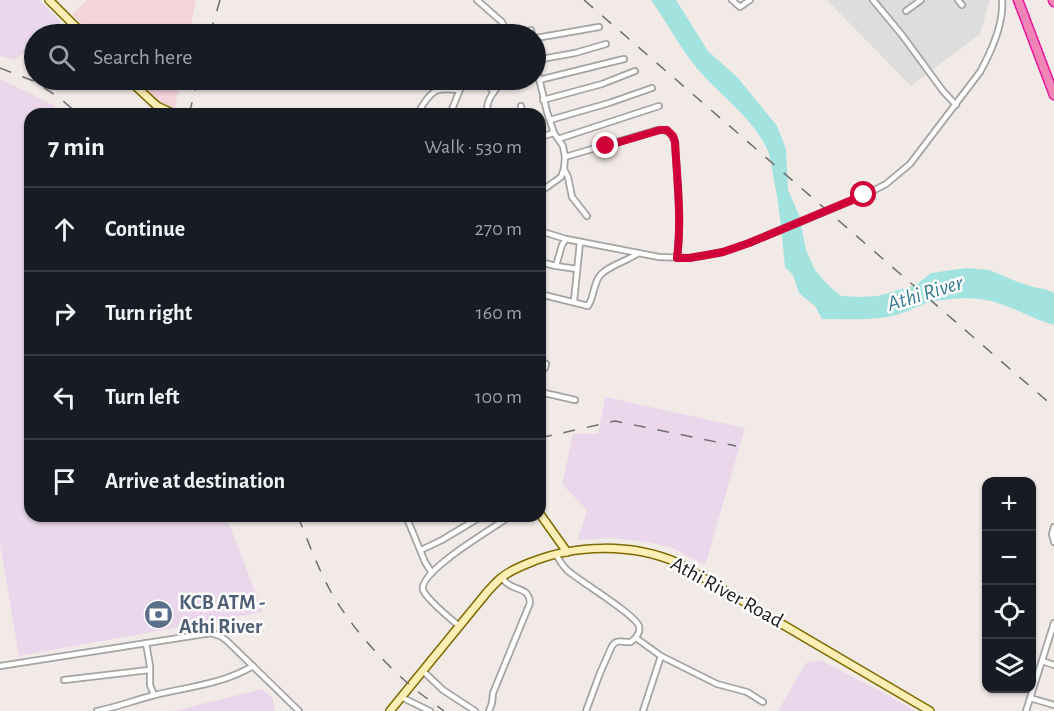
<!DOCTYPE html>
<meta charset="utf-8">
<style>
body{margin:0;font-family:"Alegreya Sans",sans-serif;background:#242831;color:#f1f3f6}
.controls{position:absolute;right:18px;bottom:18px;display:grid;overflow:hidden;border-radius:12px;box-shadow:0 2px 4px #0004}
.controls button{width:54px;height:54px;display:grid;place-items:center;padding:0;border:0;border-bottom:2px solid #363941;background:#171b24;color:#f1f3f6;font:30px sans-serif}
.stop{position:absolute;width:18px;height:18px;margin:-14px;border:4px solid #d00038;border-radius:50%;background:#fff}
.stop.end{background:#d00038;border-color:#fff;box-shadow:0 2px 6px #0008}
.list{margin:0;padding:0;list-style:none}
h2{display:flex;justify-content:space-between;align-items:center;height:78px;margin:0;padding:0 24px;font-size:26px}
h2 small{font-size:20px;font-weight:400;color:#9ea1a6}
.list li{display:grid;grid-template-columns:39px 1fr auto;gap:18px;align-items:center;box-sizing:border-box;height:84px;padding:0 24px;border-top:2px solid #363941}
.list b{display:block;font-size:22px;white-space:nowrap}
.list em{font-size:20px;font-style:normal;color:#9ea1a6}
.icon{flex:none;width:33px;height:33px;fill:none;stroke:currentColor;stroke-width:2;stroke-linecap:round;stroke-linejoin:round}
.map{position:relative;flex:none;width:1054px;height:711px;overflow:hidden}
.search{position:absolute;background:#171b24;box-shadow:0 2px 4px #0004;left:24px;top:24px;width:522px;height:66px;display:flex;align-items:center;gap:15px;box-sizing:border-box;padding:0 21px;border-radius:33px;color:#9ea1a6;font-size:22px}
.panel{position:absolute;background:#171b24;box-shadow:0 2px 4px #0004;left:24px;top:108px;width:522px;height:414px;border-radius:18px}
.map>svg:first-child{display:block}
</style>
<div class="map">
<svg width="1054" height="711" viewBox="0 0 1054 711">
<rect width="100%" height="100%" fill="#f2eae6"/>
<polygon fill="#dedddd" points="827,0 990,0 980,34 911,86"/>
<g fill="#f4d4db">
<polygon points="87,0 196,0 189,34 92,34 72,14"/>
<polygon points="137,80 180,80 175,108 159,102"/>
</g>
<g fill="#ead7eb">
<polygon points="0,0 39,0 61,22 46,34 34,34 34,44 15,60 0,56"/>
<polygon points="0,79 53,105 60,114 30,114 30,516 226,516 263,612 19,656 0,544"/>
<polygon points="605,397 745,428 705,565 673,548 647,542 612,538 578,540 587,510 562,484 573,434 598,434"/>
<polygon points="820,660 880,691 915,711 778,711 806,663"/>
<polygon points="262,689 272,697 275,711 174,711"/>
</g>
<path fill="#a2e3e0" d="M651,0H676L708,51L738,78L777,126L786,149L788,190L799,215L806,250L815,270L827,284L841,296L859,297L878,296L916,285L931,273L967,268L989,270L1018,282L1033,287L1045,289L1054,293V325C1030,318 1005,302 980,299C966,297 935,299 921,305C913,308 904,313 896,315C872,321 847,319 822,319L815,306L799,293L793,275L785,267C782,238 780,209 774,180C772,170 771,158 767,149C753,119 725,99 704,76C682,53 669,25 651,0Z"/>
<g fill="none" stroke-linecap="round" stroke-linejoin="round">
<defs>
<g id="street">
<polyline points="477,0 502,22 505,29 504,34"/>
<polyline points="732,0 740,7 750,0"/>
<polyline points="873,0 902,35 943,91 956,105"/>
<polyline points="958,0 962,5"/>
<polyline points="906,11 921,0"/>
<polyline points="531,30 532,34"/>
<polyline points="536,38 599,27"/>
<polyline points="536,60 575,53 606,44"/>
<polyline points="536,65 547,112 554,133 563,146 565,157 564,169 561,177 540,192"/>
<polyline points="483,80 494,92"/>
<polyline points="539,80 624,59"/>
<polyline points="543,100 602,84 635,71"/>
<polyline points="521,106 522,114"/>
<path d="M418,114C421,106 430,93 438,90C444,88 453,90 459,90"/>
<polyline points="450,114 464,80"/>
<path d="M488,114C484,101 496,88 505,80"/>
<polyline points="550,120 609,103 652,88"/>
<polyline points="540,137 554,133"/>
<polyline points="558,139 659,106"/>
<path d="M565,157L657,130C667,129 671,132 675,142C677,180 682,219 677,258"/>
<polyline points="564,169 568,177 572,197 587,216"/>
<path d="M540,231L566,239L659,257L689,258L723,252L749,243L865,195L886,184L910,164L980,72C991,52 1004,24 1002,0"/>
<polyline points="540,262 556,266 562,245 566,239"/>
<polyline points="556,266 577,269"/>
<path d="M540,294L588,306C594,297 593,286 599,277C605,267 627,261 637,254"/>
<polyline points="574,301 580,242"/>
<polyline points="540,371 545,368 546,364"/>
<polyline points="540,392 575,400"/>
<polyline points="406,516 425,562 432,573"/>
<polyline points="1054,527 1052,534 1054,542"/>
<polyline points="421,550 442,540 482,516"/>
<path d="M556,554C559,560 562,565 567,570C579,581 635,614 639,626C641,633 636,638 631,642C624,643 617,638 612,646L600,673L586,711"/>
<path d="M459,626C451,619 427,600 423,590C418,571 496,527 510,516"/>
<polyline points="636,638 661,656 717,684 747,692 763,702"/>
<polyline points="146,643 150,666 150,685 154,695"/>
<polyline points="1042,661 1054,665"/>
<polyline points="0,666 211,633 220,636 226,640 299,711"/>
<polyline points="423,671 443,690 475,711"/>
<polyline points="64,680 149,670"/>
<polyline points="401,697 430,711"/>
<polyline points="1030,698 1054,705"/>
<path d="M97,711C117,707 135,700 155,695C188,687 223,684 253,666"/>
<path d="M489,711L492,703L493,693L530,603C529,588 518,591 508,584C506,583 503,579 501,577"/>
<polyline points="643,711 661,656"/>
<polyline points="1026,711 1054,623"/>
</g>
<g id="secondary">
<polyline points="49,0 83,34"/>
<polyline points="129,80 157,106 174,114"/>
<polyline points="540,514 567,552"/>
<path d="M390,711L488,591C492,587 496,582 501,578C509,571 519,567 529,563C575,544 632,543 678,563L930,711"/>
</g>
<g id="highway">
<polyline points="1018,0 1054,95"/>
<polyline points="1053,0 1054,2"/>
</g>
</defs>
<use href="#street" stroke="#a4a4a4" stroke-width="8"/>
<use href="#secondary" stroke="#7e6a00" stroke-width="10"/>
<use href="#highway" stroke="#ed159a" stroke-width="11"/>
<use href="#street" stroke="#fff" stroke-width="4.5"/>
<use href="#secondary" stroke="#ffefb6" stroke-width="7"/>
<use href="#highway" stroke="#f086b7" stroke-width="8"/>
<g stroke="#6e6e6e" stroke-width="1.5" stroke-dasharray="12 12" stroke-linecap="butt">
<polyline points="584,0 1054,407"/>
<polyline points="210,34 220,0"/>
<polyline points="0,68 36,82 62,100 78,114"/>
<polyline points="189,114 198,80"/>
<polyline points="540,438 615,421 736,446"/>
<path d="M298,516C308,542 318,568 331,592C351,627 381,660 411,686C422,695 433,703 444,711"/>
</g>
</g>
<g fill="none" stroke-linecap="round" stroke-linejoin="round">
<path stroke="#d00038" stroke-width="8" d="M606,146L660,130H667L673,136L675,142C677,180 682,219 677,258H689L707,255L723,252L749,243L864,195"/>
</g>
<defs>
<symbol id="bank-disc" viewBox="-11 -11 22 22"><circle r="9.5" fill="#5c6f8a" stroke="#fff"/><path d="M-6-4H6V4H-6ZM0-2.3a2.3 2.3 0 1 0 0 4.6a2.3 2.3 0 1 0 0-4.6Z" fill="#fff"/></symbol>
</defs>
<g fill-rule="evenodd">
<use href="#bank-disc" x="142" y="598" width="33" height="33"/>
</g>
<g text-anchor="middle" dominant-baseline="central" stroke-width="5" stroke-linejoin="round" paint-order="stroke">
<g font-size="21" fill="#202020" stroke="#fff">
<text transform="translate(727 592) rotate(29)">Athi River Road</text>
</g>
<g font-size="21" font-weight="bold" fill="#4e5e75" stroke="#fff" text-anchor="start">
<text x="179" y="602">KCB ATM -<tspan x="179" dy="24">Athi River</tspan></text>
</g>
<g font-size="22" font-style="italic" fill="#367c90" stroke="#fff">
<text transform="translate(925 293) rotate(-17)">Athi River</text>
</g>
</g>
</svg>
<div class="controls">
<button>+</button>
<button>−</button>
<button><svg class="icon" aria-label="locate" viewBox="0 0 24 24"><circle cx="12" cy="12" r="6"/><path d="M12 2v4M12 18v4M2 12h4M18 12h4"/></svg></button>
<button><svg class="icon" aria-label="layers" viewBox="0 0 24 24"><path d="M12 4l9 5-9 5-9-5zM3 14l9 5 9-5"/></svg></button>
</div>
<div class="stop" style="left:864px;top:195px"></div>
<div class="stop end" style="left:606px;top:146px"></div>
<div class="search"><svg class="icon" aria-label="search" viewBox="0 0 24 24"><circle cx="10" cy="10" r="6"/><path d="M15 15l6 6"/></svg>Search here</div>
<section class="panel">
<h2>7 min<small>Walk · 530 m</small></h2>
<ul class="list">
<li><svg class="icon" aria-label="ahead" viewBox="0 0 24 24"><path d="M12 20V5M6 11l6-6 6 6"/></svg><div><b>Continue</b></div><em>270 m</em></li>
<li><svg class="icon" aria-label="right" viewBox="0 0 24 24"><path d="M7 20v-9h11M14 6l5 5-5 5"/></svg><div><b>Turn right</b></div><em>160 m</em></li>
<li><svg class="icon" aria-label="left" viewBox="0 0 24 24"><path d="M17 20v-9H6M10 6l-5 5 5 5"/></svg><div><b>Turn left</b></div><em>100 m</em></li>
<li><svg class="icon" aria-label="arrive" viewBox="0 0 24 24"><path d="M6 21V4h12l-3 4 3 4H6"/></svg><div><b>Arrive at destination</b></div></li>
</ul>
</section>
</div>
